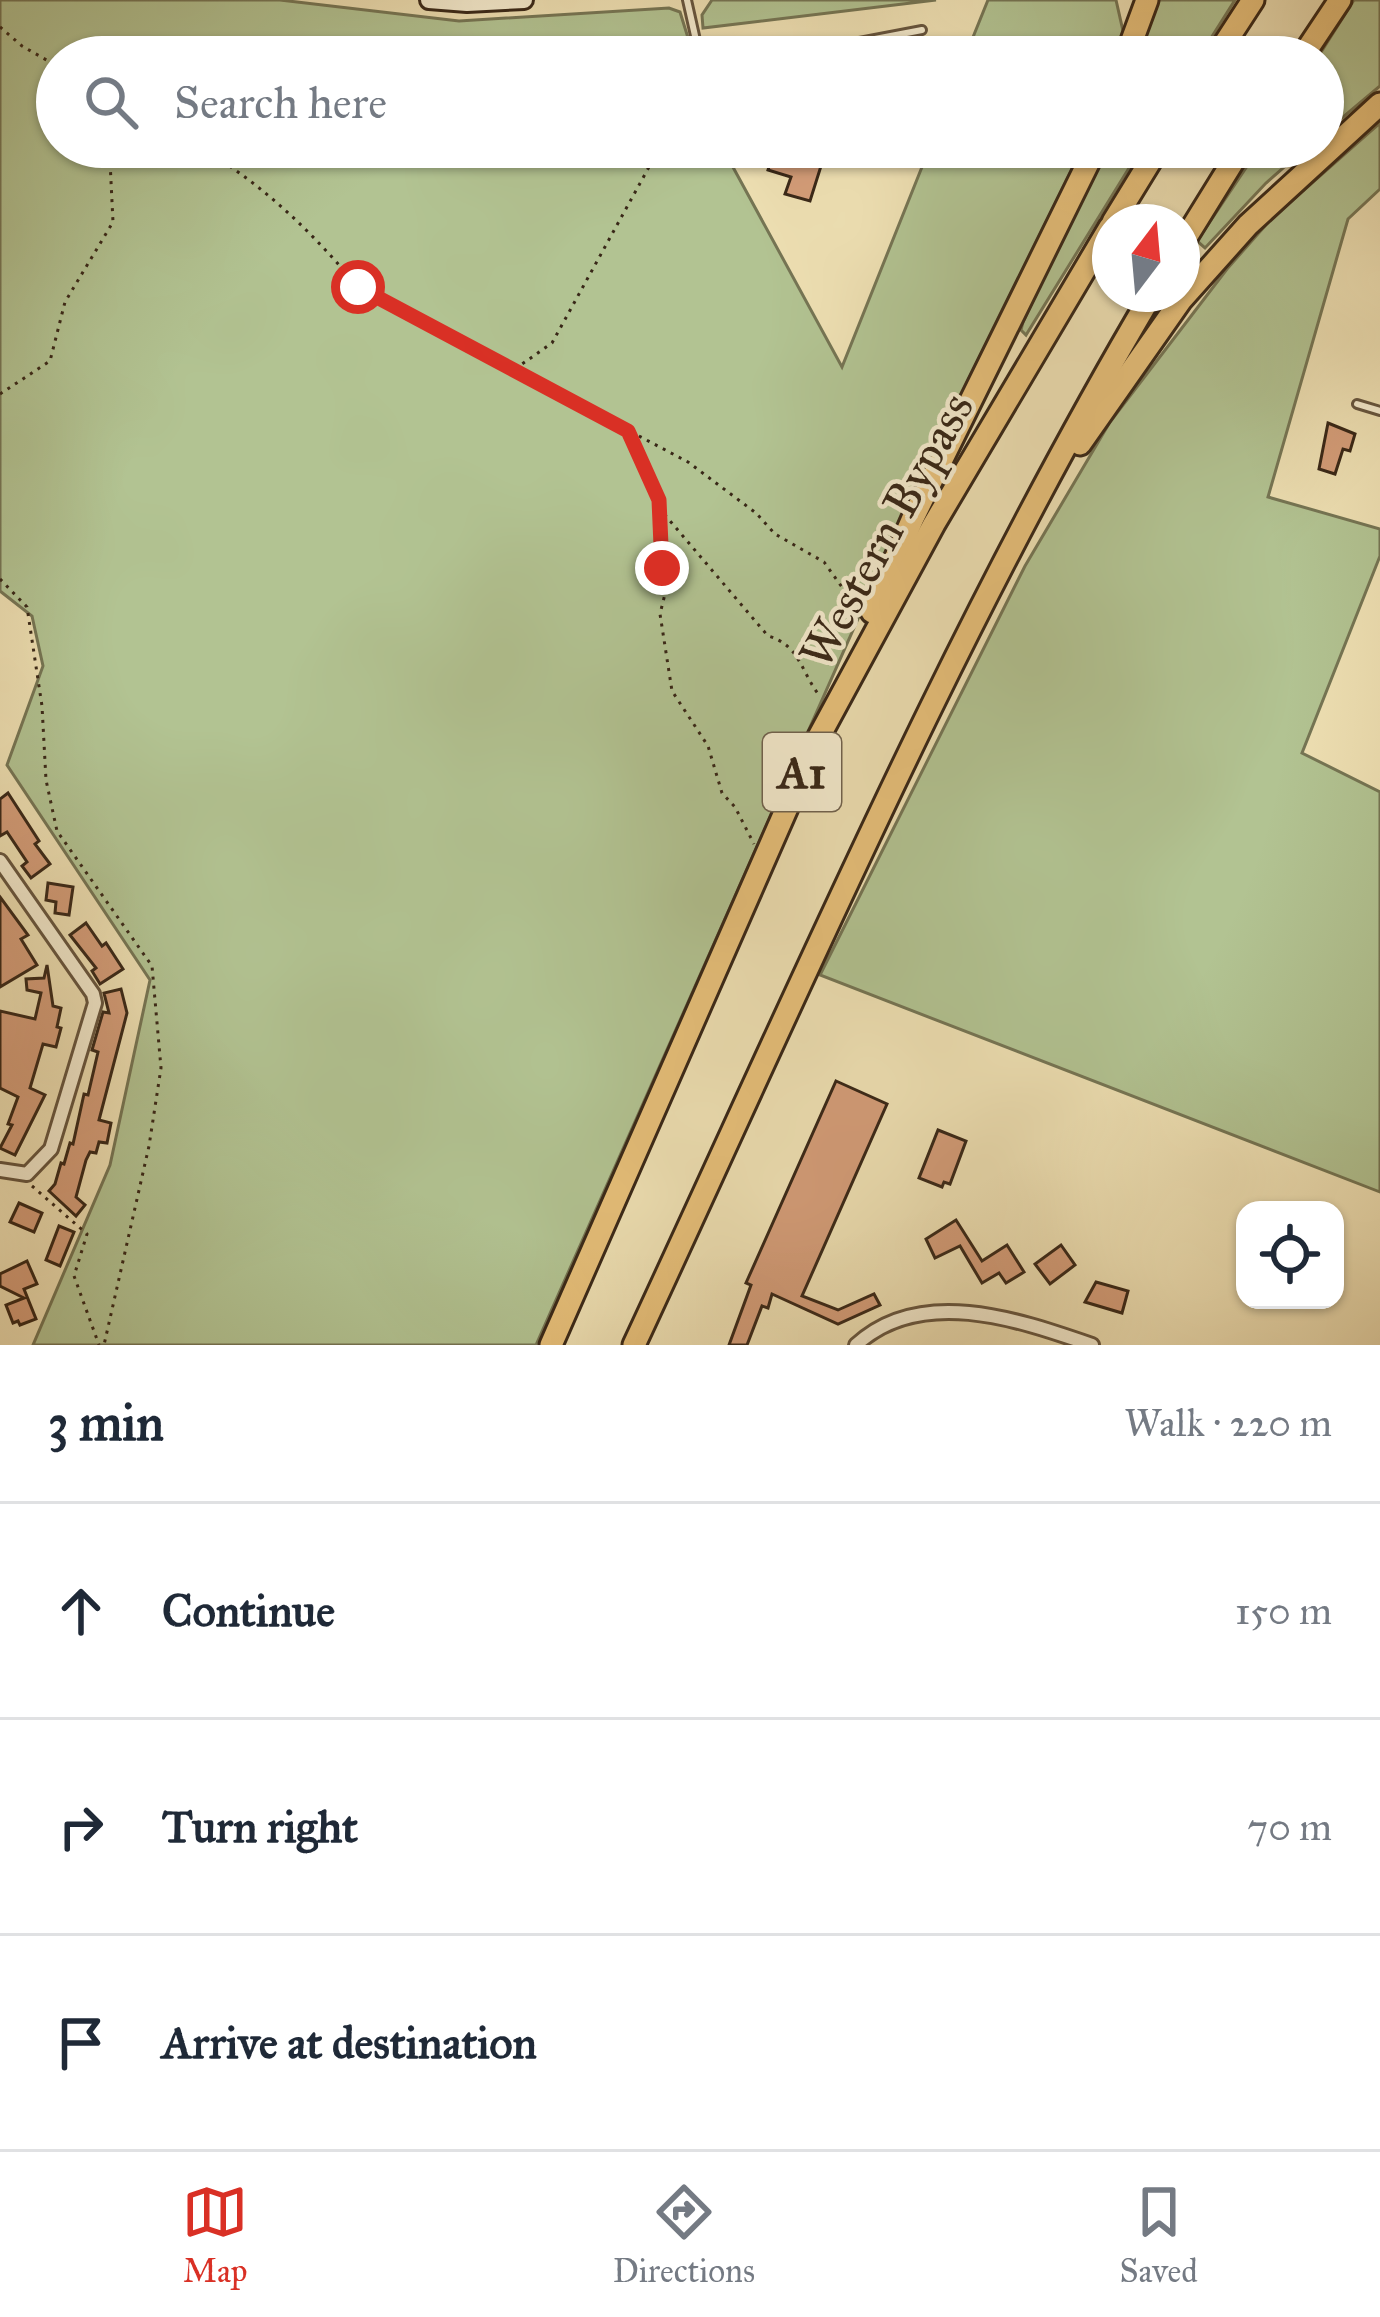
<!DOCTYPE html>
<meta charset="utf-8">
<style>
body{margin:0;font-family:"IM FELL Great Primer",serif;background:#f2f2f3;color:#1f2937}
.controls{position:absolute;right:36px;bottom:36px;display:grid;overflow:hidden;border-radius:24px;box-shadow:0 3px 9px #0004}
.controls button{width:108px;height:108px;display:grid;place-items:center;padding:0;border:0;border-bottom:3px solid #e0e1e3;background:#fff;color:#1f2937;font:60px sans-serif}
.compass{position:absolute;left:1092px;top:204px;width:108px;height:108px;border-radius:50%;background:#fff;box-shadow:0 3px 9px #0004;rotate:16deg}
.stop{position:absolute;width:36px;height:36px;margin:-27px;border:9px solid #d93025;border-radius:50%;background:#fff}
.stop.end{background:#d93025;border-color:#fff;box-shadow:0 3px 12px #0008}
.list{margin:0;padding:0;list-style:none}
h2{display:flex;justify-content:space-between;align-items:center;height:156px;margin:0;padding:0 48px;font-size:51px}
h2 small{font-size:39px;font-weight:400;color:#747a83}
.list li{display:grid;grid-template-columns:78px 1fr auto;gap:36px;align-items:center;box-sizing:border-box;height:216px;padding:0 48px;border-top:3px solid #e0e1e3}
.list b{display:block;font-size:45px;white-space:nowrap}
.list em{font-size:39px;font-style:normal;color:#747a83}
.icon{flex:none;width:66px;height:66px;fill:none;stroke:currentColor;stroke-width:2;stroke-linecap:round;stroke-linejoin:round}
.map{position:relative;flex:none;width:1380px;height:1345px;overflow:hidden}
.search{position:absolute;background:#fff;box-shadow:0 3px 9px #0004;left:36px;right:36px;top:36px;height:132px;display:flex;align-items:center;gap:30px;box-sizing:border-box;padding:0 42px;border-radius:66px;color:#747a83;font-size:45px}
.sheet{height:804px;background:#fff}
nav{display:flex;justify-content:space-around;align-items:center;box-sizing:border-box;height:168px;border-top:3px solid #e0e1e3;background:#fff;font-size:33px;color:#747a83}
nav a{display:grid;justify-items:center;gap:6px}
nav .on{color:#d93025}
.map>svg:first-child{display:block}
</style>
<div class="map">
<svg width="1380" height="1345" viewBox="0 0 1380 1345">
<rect width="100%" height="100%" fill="#eee0b3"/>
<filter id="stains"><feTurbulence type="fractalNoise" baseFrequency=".00167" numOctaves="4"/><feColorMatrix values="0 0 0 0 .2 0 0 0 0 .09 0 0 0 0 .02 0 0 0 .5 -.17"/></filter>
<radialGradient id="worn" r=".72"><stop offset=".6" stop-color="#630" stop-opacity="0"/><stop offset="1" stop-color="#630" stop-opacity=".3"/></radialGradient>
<g fill="#b2c392" stroke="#757554" stroke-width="3">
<polygon points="0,0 280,0 459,21 669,8 680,12 694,57 57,57 57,147 722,147 842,367 930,147 1083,147 924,470 536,1345 33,1345 110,1165 150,980 7,765 43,666 32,616 0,591"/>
<polygon points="712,0 936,0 703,28 702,15"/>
<polygon points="988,0 1116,0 1123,31 1115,57 965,57"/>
<polygon points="1155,0 1235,0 1199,57 1137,57"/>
<polygon points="1354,0 1380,0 1380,86 1323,134 1323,57 1318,57"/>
<polygon points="1380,123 1380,189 1348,219 1268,497 1380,529 1380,556 1302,753 1380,792 1380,1192 820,975 1025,566 1110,422 1227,269 1271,219"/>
<polygon points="1105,147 1142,147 1026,335 1021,330 1023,322"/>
<polygon points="1260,147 1307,147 1266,183 1205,248 1197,241"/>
</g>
<g fill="#d49d79" stroke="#382717" stroke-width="3">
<polygon points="775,147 827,147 810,201 785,194 791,177 768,170"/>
<polygon points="1328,423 1355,434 1350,451 1343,449 1335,474 1319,469"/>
<polygon points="8,793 39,841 35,844 50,864 31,878 22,866 27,862 7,832 0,836 0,799"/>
<polygon points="48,883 73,887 69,915 55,913 56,902 46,900"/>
<polygon points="0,897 28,935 21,939 37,965 0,987"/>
<polygon points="86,923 102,946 106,943 123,969 100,984 92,971 96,968 70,935"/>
<polygon points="47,965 53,1006 61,1008 57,1027 61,1028 56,1047 43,1044 30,1088 45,1095 15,1155 0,1148 12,1125 8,1124 18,1097 0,1088 0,1011 35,1019 41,993 27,990 26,979 44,978"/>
<polygon points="121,989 127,1013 99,1120 111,1123 107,1143 99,1142 96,1153 90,1152 86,1160 76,1197 85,1205 76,1216 49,1191 55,1184 61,1163 64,1164 70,1143 73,1144 84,1094 88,1095 98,1052 92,1050 103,1012 109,1013 104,993"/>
<polygon points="836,1081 887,1104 802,1296 838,1310 874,1294 880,1305 838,1324 772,1294 768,1308 762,1306 747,1345 729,1345 751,1285 746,1283"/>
<polygon points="938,1130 966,1141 950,1184 944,1182 942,1187 919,1178"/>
<polygon points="19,1203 42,1213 34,1232 10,1222"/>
<polygon points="956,1220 982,1261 1007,1245 1024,1272 1006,1283 999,1273 982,1283 960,1246 935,1258 926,1239"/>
<polygon points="59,1226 74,1232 60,1266 46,1260"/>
<polygon points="1061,1245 1075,1265 1050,1284 1035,1264"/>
<polygon points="27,1261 37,1284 24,1289 36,1319 20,1325 18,1321 13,1323 6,1305 24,1298 0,1286 0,1274"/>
<polygon points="1096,1282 1128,1291 1122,1313 1085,1302"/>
</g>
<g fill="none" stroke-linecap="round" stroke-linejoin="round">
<defs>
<g id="lane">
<polyline points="687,0 698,49 704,57"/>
<polyline points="781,57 922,30"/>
<polyline points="1357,404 1380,411"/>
</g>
<g id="street">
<polyline points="0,861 93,994 95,1003 51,1149 27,1174 0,1170"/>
<path d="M856,1345C921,1285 1019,1320 1092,1345"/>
</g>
<polyline id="secondary" points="429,0 467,3 524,0"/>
<g id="highway">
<polyline points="1126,57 1147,0"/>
<polyline points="1216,57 1253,0"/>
<polyline points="1302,57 1340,0"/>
<polyline points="1113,222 1159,147"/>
<polyline points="1182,244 1242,147"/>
<polyline points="1080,444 1181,300 1248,225 1380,104"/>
<polyline points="872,612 913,518 1096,147"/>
<polyline points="551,1345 815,744 934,524 1110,227"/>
<path d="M634,1345C799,991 953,630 1152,294"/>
</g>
</defs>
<use href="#lane" stroke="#66553e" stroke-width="12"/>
<use href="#street" stroke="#66553e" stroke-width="18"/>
<use href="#secondary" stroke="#382717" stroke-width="22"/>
<use href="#highway" stroke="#382717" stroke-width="27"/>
<g stroke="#382717" stroke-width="3" stroke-dasharray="3 6" stroke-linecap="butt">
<polyline points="0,27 22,46 57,66"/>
<path d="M199,147C262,183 312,232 358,287L688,462L756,513L775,534L824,562L854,604"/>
<polyline points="515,369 552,343 660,147"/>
<polyline points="0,394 50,361 65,302 113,222 110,161 121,147"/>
<path d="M628,432L665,515L768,636C800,645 801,672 819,695"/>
<polyline points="659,500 662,568 668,582 660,614 672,691 708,746 722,793 735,807 754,844"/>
<polyline points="0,579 27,607 42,706 46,780 57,831 152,966 161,1068 149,1146 104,1345"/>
<polyline points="32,1186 87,1234 74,1276 99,1345"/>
</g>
<use href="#lane" stroke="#f4ebce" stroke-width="6"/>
<use href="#street" stroke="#f4ebce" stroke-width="12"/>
<use href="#secondary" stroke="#f4ebce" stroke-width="16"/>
<use href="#highway" stroke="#e7c07a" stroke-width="21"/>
</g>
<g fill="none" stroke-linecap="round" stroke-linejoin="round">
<polyline stroke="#d93025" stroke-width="15" points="358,287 628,431 659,500 662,568"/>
</g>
<g text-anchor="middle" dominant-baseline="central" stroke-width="9" stroke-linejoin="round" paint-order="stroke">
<rect fill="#f4ebce" stroke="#70624e" stroke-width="3" x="763" y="733" width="78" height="78" rx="9"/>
<g font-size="45" font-weight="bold" fill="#382717">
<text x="802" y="772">A1</text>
</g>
<g font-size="48" fill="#382717" stroke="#f4ebce">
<text transform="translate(886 530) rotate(-61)">Western Bypass</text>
</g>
</g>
<rect width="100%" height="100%" filter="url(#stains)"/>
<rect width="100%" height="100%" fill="url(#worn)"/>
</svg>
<div class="controls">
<button><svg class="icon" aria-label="locate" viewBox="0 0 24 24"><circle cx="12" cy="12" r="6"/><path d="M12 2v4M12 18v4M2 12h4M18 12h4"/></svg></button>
</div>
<svg class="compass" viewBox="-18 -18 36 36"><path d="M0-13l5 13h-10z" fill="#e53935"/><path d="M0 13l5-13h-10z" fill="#747a83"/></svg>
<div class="stop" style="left:358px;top:287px"></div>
<div class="stop end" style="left:662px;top:568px"></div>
<div class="search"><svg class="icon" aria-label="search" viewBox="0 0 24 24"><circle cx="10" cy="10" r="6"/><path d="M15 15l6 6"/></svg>Search here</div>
</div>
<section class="sheet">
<h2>3 min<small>Walk · 220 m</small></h2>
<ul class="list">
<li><svg class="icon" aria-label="ahead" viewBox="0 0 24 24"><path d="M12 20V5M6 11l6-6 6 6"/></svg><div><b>Continue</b></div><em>150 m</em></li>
<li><svg class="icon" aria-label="right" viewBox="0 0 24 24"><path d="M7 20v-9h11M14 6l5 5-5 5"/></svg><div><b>Turn right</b></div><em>70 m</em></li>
<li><svg class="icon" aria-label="arrive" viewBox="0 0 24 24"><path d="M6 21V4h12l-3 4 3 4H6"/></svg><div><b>Arrive at destination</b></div></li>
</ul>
</section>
<nav>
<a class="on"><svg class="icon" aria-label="map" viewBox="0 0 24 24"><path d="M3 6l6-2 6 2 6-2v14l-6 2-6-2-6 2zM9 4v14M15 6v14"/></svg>Map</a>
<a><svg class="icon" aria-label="directions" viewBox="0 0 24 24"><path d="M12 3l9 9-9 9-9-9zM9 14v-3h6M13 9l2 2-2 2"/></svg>Directions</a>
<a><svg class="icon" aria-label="saved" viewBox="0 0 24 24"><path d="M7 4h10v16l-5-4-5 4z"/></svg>Saved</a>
</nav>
